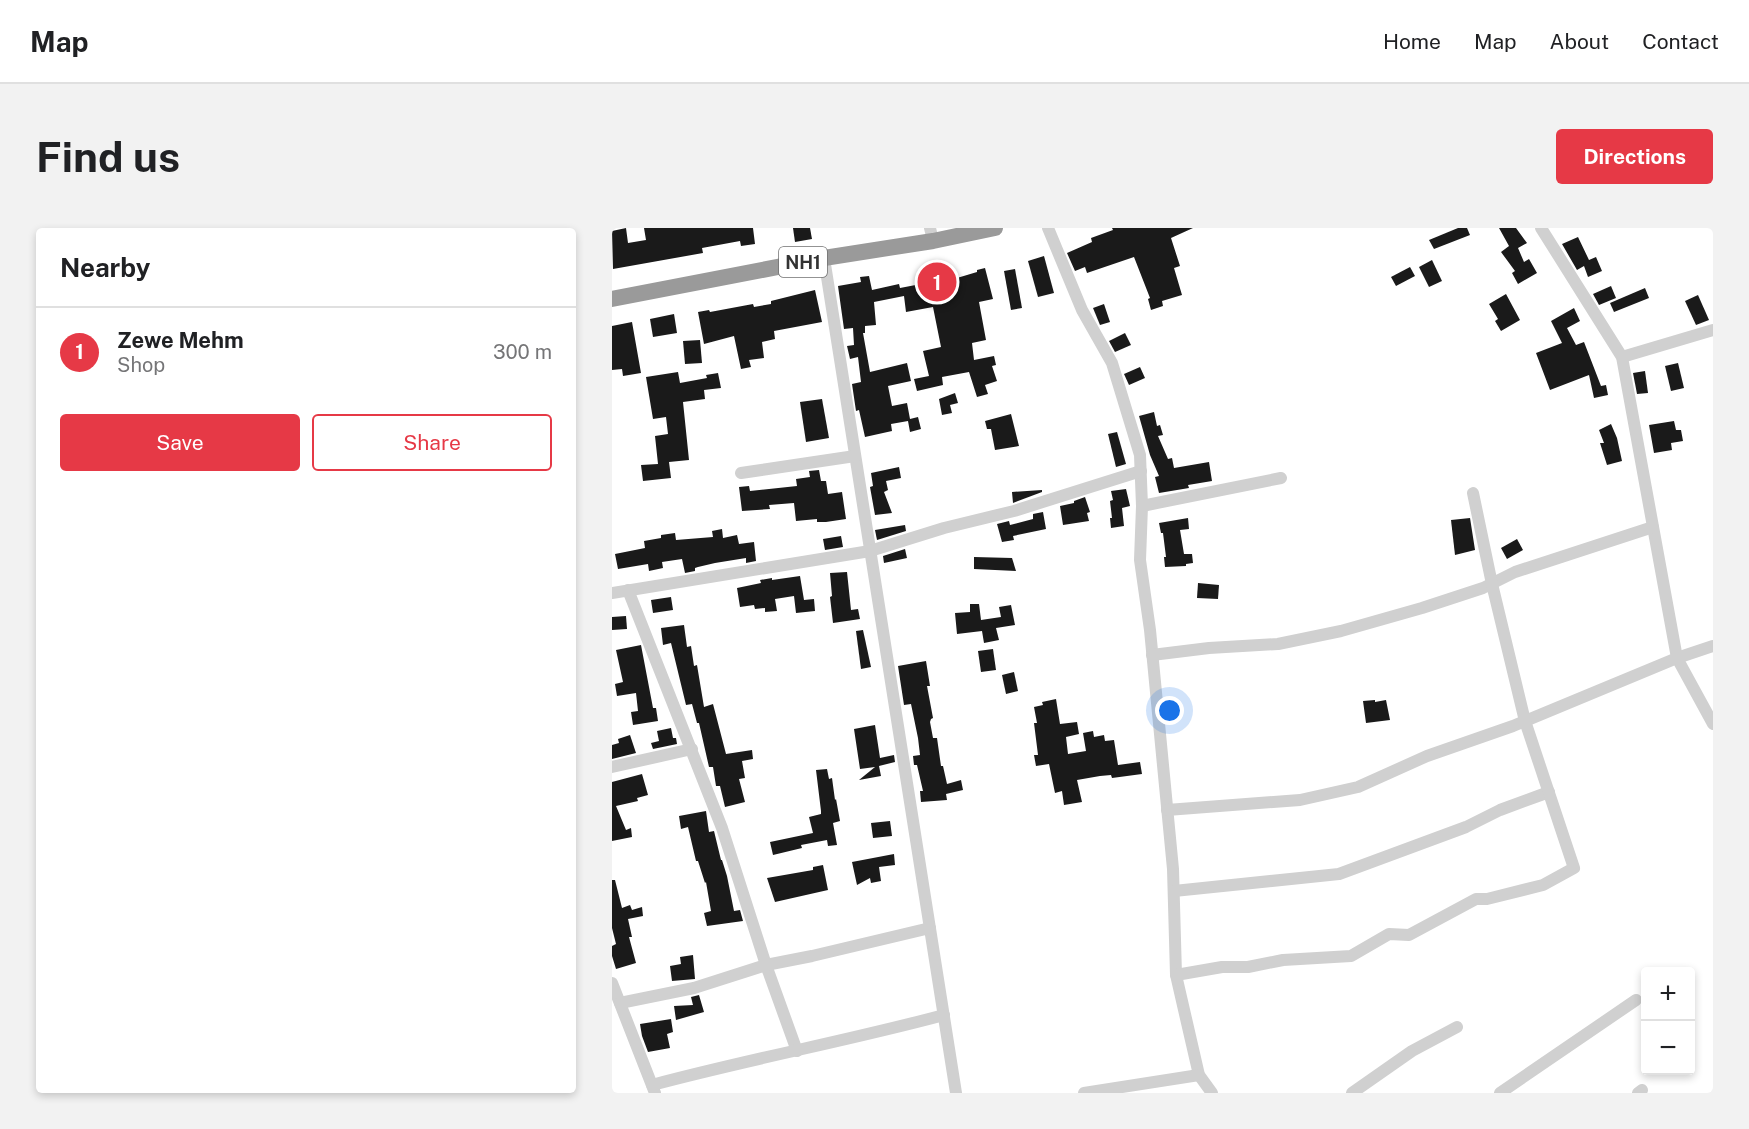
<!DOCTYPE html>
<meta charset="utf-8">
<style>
body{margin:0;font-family:"Public Sans",sans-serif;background:#f2f2f2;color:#202124}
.controls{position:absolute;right:18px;bottom:18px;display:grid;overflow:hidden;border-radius:6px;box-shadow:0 3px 9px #0003}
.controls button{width:54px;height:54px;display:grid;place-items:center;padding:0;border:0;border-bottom:2px solid #e0e0e0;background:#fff;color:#202124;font:30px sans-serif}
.you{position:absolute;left:558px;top:483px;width:21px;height:21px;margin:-15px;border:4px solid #fff;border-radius:50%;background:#1a73e8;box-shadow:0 0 0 9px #1a73e833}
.badge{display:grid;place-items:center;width:39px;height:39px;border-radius:50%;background:#e63946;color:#fff;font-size:20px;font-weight:700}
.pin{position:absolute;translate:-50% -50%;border:3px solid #fff;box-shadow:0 2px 6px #0006}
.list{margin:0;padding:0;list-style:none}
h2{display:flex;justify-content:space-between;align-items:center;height:78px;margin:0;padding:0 24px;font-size:26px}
h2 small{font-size:20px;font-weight:400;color:#757577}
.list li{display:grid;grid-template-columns:39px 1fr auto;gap:18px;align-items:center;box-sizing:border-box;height:90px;padding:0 24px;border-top:2px solid #e0e0e0}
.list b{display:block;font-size:22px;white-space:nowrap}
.list p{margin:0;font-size:20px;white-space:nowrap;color:#757577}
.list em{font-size:20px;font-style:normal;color:#757577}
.actions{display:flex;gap:12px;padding:18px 24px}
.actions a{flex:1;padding:14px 0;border:2px solid #e63946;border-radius:6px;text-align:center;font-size:21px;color:#e63946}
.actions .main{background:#e63946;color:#fff}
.map{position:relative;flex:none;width:1101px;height:865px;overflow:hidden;border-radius:6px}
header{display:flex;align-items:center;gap:36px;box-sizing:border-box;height:84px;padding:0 30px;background:#fff;border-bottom:2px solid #e0e0e0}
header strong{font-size:28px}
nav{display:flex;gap:33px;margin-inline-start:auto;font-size:21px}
.intro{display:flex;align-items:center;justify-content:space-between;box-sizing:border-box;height:144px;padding:0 36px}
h1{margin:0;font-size:42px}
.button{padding:15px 27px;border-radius:6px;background:#e63946;color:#fff;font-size:21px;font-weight:700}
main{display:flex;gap:36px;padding:0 36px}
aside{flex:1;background:#fff;border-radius:6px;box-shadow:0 3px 9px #0003}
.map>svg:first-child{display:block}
</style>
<header>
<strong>Map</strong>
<nav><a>Home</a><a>Map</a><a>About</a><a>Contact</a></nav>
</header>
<div class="intro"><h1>Find us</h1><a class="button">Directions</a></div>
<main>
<aside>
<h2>Nearby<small></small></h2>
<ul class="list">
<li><span class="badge">1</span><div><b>Zewe Mehm</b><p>Shop</p></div><em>300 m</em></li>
</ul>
<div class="actions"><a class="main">Save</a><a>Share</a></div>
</aside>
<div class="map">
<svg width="1101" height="865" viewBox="0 0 1101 865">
<rect width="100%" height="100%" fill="#fff"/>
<g fill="#1a1a1a">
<polygon points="14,0 16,15 34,12 32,0 141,0 143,16 129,18 128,13 90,20 91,25 1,41 0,3"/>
<polygon points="181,0 198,0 200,11 183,14"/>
<polygon points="500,0 581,0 559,10 568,38 562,40 570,67 550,73 551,78 539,82 536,71 538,70 522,29 475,45 473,39 463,43 455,25 480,14 479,10 501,2"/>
<polygon points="846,0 855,0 858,7 822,21 817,12"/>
<polygon points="887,0 904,0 915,15 906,20 912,34 917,31 925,45 906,56 900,45 903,43 889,24 897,18"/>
<polygon points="966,9 977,32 984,29 990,43 976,49 972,38 965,42 950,16"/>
<polygon points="432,28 442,65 426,69 416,33"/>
<polygon points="820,32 830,53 817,59 807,39"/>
<polygon points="798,39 803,48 784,58 779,49"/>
<polygon points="373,40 381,71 367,74 374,112 360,115 362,132 382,128 384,137 380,138 385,153 373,157 376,166 365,169 357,144 330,149 331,157 305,163 302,151 317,148 311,123 329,119 321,79 294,84 292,68 262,74 264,97 253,98 253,105 251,105 258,144 295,135 299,153 276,158 280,178 295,175 298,191 306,189 309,201 298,204 296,193 279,196 280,203 253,209 247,182 244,183 240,156 249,154 246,129 238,131 235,118 242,117 241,100 232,101 226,58 249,54 248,49 257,48 260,62 287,56 288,60 314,55 315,72 339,67 335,53 365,44 365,42"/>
<polygon points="403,41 410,80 399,82 392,43"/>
<polygon points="999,58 1004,70 987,77 981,66"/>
<polygon points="1033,60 1037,70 1002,84 998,75"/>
<polygon points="203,62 210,94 162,103 163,111 150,114 152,130 137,132 139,139 129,141 122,108 92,116 86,84 97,82 98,84 141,76 142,79 159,76 159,73"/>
<polygon points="894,66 908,92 889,103 883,93 886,91 877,76"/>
<polygon points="1086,67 1097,92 1084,97 1073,73"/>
<polygon points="492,76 498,94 488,97 481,80"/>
<polygon points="962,80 968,93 955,100 964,117 972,114 989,158 994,157 996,167 982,170 977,147 938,162 924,125 950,115 939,93"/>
<polygon points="62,86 65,105 41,109 38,91"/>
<polygon points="20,94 29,145 11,148 10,141 0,142 0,98"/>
<polygon points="513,105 519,117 503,124 497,113"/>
<polygon points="88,112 90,135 73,136 71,113"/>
<polygon points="1066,135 1072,160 1059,163 1053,138"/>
<polygon points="528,139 533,150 517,157 512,146"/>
<polygon points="1033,143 1036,165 1025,166 1021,145"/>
<polygon points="66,144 68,155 95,150 94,147 106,145 109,160 92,162 93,171 71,174 77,232 57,234 59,250 31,253 29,237 46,236 43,208 56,206 54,189 41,191 34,149"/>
<polygon points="343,165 346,175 338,177 340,185 330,187 327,171"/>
<polygon points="210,171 217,210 194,214 188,174"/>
<polygon points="542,184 545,198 548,197 551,207 546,208 556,231 560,230 562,240 597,234 600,253 576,257 577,260 547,265 543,249 547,248 538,227 527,188"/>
<polygon points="399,186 407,218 383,222 379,201 375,201 373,193"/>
<polygon points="1062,193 1064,202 1069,202 1071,213 1059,215 1060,222 1042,225 1037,197"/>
<polygon points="999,196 1005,210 1010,233 995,237 988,215 992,215 987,202"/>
<polygon points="505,204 514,236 504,239 496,206"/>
<polygon points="287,239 289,250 274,253 276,262 272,264 280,285 263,287 258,259 261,258 259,245"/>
<polygon points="207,242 209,253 214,253 216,266 230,264 234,291 214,294 205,294 205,291 184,293 182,275 157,277 158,281 130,283 127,259 137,258 138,263 185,258 184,251 198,249 197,243"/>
<polygon points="514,261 518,278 510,280 512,298 499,300 498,290 500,290 498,273 501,272 499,263"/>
<polygon points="430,262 430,264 401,275 400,264"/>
<polygon points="473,269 478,284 475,285 477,293 451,297 448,278 462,275 462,273"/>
<polygon points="431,284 434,301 401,308 402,312 390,314 385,296 397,293 398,297 421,291 421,286"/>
<polygon points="576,290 577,301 568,302 572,326 580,326 581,335 574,336 574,338 553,339 552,329 554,329 551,305 549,305 547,295"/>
<polygon points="858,290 863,322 843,327 839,292"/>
<polygon points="293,297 294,303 265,312 263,302"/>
<polygon points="110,301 111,310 125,307 127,316 142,314 144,333 134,335 134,330 103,335 86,339 83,340 83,343 73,345 70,331 50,334 51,340 37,343 36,336 6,341 3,326 33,320 32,313 49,310 49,307 63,305 64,312 101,309 100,303"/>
<polygon points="229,308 231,319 213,322 211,311"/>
<polygon points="905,311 911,322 895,331 889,320"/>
<polygon points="293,321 295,330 272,335 271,328"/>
<polygon points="362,329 400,330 404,343 362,341"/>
<polygon points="235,344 239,382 246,381 248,391 221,395 218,369 220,368 218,345"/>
<polygon points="188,348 192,372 202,371 203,383 184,385 182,368 163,371 165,383 153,384 153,380 143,381 142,377 128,379 125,360 149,355 148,352 160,350 160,352"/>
<polygon points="586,355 607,357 606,371 585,370"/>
<polygon points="59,369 61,382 41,385 39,372"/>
<polygon points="358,376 367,376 369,392 389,389 387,379 399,377 403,397 384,400 387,412 372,415 370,403 345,406 343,385 358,384"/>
<polygon points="14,388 15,401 0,402 0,389"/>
<polygon points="72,397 75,419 79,418 82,438 85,437 92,479 101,476 114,526 140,522 141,531 130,533 133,550 127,551 133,574 113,579 108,558 104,558 101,539 97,539 87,495 85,495 80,476 74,477 59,415 51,417 49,400"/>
<polygon points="251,402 259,439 249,441 244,403"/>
<polygon points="29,417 41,480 44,480 46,493 21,497 19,484 26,483 24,465 5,468 3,456 11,454 4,422"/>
<polygon points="381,421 384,442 369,444 366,423"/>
<polygon points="314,433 318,458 315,458 321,490 319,491 318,494 321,510 325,510 329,538 331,538 335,556 349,552 351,562 334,566 335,572 309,574 308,563 311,563 305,537 302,537 301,528 308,527 306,510 299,476 292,477 286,438"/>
<polygon points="402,444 406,463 394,466 390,447"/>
<polygon points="444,471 448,496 465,494 467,506 454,509 456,526 474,523 471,505 481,503 482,509 492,507 493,513 502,512 506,537 528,534 530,546 500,550 499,547 488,548 465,552 470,574 452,577 450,563 443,565 437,536 424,538 422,527 426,527 422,495 425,495 422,479 431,477 430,474"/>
<polygon points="763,472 763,474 774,472 778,492 754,495 751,473"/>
<polygon points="263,497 268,530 282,527 283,534 267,538 269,548 247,552 263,539 248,541 242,501"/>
<polygon points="59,500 61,510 64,510 65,516 41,521 39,515 47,513 45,503"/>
<polygon points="18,507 24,525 0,531 0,517 7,515 6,511"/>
<polygon points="215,541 217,551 220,550 223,572 224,571 228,593 221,595 225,617 216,618 215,612 189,617 190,620 161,627 158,614 201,605 197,589 209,586 209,583 204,542"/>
<polygon points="30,546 36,567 25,570 26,573 4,578 14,602 19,600 20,609 0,613 0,554"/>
<polygon points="94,583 97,604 102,603 109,632 110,632 115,648 122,683 128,682 131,693 95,698 92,685 99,683 94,654 93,655 86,633 84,633 76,599 69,601 67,588"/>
<polygon points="278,593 280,608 261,610 259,595"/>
<polygon points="282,626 283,637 267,639 269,653 259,655 258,650 245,657 240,634"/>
<polygon points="211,637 216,662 163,674 155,650 201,642 201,639"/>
<polygon points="0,652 3,652 10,680 18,677 20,682 30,679 31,688 16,691 20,709 17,709 24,735 4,741 0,728 0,718 4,716 0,700"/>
<polygon points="81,727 83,751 60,753 58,738 69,736 68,729"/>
<polygon points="87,767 92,784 64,792 62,778 81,777 79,769"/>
<polygon points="59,791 61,804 55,806 58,820 36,824 30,808 28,796"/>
</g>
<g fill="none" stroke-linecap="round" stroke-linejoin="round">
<g stroke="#d0d0d0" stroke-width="12">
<polyline points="318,0 321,13"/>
<polyline points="436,0 470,82 500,135 528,227 530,278 528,332 538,402 561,641 564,747 587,847 600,865"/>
<polyline points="929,0 1010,129 1065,430 1101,496"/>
<polyline points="212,30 344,865"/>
<polyline points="1010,129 1101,102"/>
<polyline points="129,245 243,228"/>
<polyline points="530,278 669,250"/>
<polyline points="16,362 110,600 154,737 185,823"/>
<polyline points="0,365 258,323 332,300 402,283 529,243"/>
<polyline points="540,427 597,420 666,416 729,403 810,380 871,360 903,344 1041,299"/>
<polyline points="0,539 80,521"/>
<polyline points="555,582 688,572 746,559 815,528 901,498 1065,430 1101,418"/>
<polyline points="562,663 727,646 854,599 888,582 937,564"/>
<polyline points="564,747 610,739 636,739 671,732 739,728 777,706 797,707 864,671 875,671 931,657 962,640 913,493 880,356 861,265"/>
<polyline points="0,755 43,865"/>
<polyline points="8,775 82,760 154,737 200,728 318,700"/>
<path d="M40,857C137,831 235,813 332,787"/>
<polyline points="472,865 587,847"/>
<polyline points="740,865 800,823 845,799"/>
<polyline points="888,865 1024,772"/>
<polyline points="1026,865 1030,862"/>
</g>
<polyline stroke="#9a9a9a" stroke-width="16" points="0,71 212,30 321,13 383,0"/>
</g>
<g text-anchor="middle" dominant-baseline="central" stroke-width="6" stroke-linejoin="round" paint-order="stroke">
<rect fill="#fff" stroke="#707070" stroke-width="1.5" x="167" y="19" width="48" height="30" rx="4.5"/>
<g font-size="18" font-weight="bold" fill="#333">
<text x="191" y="34">NH1</text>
</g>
</g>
</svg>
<div class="controls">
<button>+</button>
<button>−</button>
</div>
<div class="you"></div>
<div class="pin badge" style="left:325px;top:54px">1</div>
</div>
</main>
